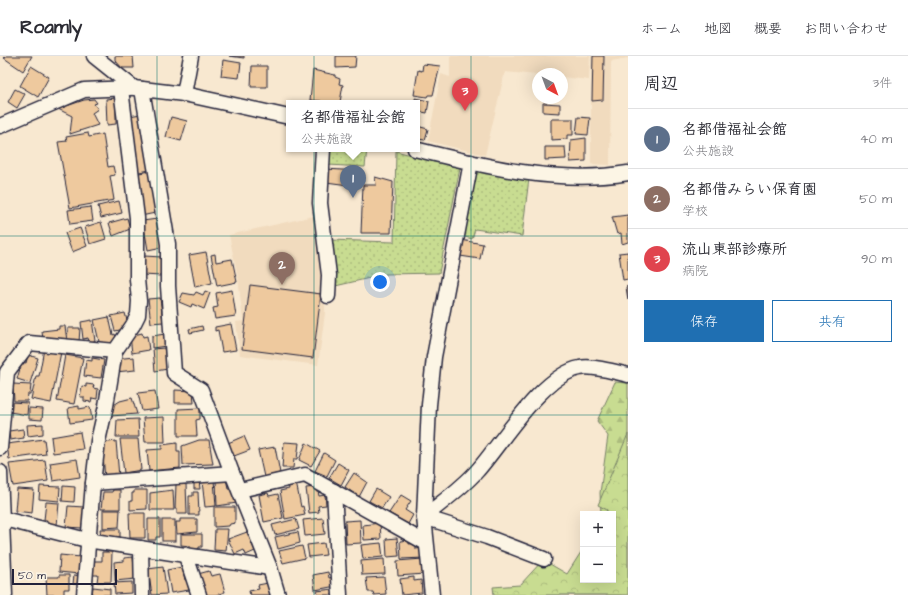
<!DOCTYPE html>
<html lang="ja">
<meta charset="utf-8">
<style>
body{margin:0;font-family:"Architects Daughter","Klee One",sans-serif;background:#f2f2f3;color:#2b2b33}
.controls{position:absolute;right:12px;bottom:12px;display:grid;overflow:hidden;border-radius:0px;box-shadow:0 4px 16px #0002}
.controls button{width:36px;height:36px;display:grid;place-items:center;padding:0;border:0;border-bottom:1px solid #e1e1e2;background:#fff;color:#2b2b33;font:20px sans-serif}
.compass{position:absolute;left:532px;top:12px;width:36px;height:36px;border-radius:50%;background:#fff;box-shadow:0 4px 16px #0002;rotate:139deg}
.scale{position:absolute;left:12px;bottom:10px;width:105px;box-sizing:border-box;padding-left:4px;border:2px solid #22223b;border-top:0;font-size:11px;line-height:14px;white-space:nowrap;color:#22223b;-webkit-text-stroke:3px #fcf5e5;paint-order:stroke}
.you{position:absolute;left:380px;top:226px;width:14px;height:14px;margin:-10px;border:3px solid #fff;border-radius:50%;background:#1a73e8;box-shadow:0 0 0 6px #1a73e833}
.badge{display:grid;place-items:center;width:26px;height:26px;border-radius:50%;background:#1f6fb2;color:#fff;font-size:13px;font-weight:700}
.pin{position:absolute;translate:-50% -33px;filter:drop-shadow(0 1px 2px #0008)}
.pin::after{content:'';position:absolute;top:21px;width:14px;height:12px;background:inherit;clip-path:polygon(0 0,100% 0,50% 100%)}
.popup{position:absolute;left:286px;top:44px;width:134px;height:52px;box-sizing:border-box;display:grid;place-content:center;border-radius:0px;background:#fff;filter:drop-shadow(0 1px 3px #0005);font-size:13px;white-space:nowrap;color:#7c7c81}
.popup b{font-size:15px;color:#2b2b33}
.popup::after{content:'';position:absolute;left:50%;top:100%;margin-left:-8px;border:8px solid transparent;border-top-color:#fff}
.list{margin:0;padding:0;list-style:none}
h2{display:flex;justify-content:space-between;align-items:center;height:52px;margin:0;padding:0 16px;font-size:17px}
h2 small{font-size:13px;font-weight:400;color:#7c7c81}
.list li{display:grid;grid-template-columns:26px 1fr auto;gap:12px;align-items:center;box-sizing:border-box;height:60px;padding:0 16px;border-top:1px solid #e1e1e2}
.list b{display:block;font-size:15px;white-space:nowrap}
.list p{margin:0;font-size:13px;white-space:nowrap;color:#7c7c81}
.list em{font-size:13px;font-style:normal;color:#7c7c81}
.actions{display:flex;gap:8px;padding:12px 16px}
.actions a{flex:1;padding:9px 0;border:1px solid #1f6fb2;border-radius:0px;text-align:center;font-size:14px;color:#1f6fb2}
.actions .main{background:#1f6fb2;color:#fff}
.map{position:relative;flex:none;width:628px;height:539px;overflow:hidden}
header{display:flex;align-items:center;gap:24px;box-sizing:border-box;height:56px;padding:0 20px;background:#fff;border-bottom:1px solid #e1e1e2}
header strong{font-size:19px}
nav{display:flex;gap:22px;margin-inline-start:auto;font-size:14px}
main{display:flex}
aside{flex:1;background:#fff}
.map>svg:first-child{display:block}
</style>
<header>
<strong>Roamly</strong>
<nav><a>ホーム</a><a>地図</a><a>概要</a><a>お問い合わせ</a></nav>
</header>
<main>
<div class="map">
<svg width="628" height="539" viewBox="0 0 628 539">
<defs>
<pattern id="forest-firs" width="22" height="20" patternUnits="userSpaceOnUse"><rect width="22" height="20" fill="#c8dc91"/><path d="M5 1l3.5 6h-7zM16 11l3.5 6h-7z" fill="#acbc7e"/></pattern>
<pattern id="park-crowns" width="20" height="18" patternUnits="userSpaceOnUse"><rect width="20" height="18" fill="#c8dc91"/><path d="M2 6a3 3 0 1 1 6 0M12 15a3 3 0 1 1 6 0" fill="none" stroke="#acbc7e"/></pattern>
<pattern id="garden-dots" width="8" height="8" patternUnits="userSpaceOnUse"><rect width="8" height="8" fill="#c8dc91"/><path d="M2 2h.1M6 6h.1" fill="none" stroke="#acbc7e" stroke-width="1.8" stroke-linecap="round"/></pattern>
</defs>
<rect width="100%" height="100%" fill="#f8e8d0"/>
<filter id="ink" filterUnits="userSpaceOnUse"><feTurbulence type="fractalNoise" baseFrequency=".025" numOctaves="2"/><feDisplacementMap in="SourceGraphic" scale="8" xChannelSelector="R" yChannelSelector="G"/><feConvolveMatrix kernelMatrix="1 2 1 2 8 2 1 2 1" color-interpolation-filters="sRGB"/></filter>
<g filter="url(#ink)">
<g fill="#f1dbbe">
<polygon points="450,0 590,0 589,24 562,21 562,18 538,19 505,16 485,99 428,85 441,18 450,21"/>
<polygon points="591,0 628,0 628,2 611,5 610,109 591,108"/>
<polygon points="318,159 326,218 325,257 318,309 240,299 236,266 243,265 238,222 229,179"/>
</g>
<polygon fill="url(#forest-firs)" stroke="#757f66" points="615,326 628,327 628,533 621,539 495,539 583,524 613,524 613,458 601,458 600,437 608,380 597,365"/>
<polygon fill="url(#park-crowns)" stroke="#757f66" points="628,378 628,539 494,539 493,531 520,529 543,504 567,518 583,493 583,524 613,524 613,458 605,458 607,454 598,449"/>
<g fill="url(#garden-dots)" stroke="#757f66">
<polygon points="329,93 367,93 365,111 328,109"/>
<polygon points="396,95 460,112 439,217 387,218 331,231 329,184 394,186"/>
<polygon points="474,114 529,122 522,180 475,173 472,183 462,180"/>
</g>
<g fill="#eec99e" stroke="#22223b">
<polygon points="6,0 32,0 23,15 4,2"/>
<polygon points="115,0 133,0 134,12 122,12 115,4"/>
<polygon points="229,0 244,0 244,2"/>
<polygon points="336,0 356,0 355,11 336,12"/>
<polygon points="593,0 604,0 603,44 592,45"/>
<polygon points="223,4 241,7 239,22 221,20"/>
<polygon points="423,8 440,10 433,39 428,39 427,41 414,39 418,14 422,15"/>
<polygon points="31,10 49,21 38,41 20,30"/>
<polygon points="252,10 267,10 267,31 251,31"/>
<polygon points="313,14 335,19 335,21 340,23 339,28 343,29 340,46 321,47 321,45 310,44"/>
<polygon points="15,33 25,38 17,52 8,46"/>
<polygon points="116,42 116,68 107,69 106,43"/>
<polygon points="415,42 429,45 427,57 417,55"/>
<polygon points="94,43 97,47 94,48 98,53 92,57 98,69 70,78 72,60 58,53 84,44"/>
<polygon points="543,47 560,48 560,57 543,56"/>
<polygon points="141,58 150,114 134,117 129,60"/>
<polygon points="171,61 187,65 181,85 166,81"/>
<polygon points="578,61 590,62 588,79 576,78"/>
<polygon points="551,63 573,63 573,79 567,79 567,83 551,84"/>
<polygon points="417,70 428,73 425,84 417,83"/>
<polygon points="88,77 89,81 103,78 108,111 113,110 115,119 110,120 114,144 70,152 58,86 67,85 66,81"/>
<polygon points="586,82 586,105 570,106 571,84"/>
<polygon points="545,91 565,91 566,103 545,104"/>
<polygon points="326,113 358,115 356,130 326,126"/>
<polygon points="150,115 160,156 141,160 134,118"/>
<polygon points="375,121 393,126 391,177 361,177 363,129 376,129"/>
<polygon points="119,145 122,157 101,162 98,150"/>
<polygon points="91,151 93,165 70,168 68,154"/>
<polygon points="628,159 628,186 622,188 621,177 617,178 612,161"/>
<polygon points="127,162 130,173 113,180 109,167"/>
<polygon points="157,163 162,191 148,194 143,165"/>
<polygon points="101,166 106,183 90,188 85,171"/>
<polygon points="80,172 87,190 72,196 65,177"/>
<polygon points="461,184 483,188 480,203 460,200"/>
<polygon points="206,196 212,227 195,231 189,199"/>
<polygon points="628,196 628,223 623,224 619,197"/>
<polygon points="215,198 216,206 232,203 237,226 217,230 211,199"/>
<polygon points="144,200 162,201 161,220 143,219"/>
<polygon points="250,229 321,238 313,302 242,293"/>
<polygon points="628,230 628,244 626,231"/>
<polygon points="232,234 236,260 215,263 213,252 218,251 216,237"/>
<polygon points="205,235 210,237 204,253 192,248 191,251 179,246 183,237 194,239 196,236 203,239"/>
<polygon points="160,242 163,266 151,267 148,243"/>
<polygon points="125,257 129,272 115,275 111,260"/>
<polygon points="109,261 113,279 115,278 117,286 100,290 94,264"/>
<polygon points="92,264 95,285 89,286 88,282 83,283 81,266"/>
<polygon points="231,268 236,294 222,296 218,274 215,275 215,271"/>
<polygon points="59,270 65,270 67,285 43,284 42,275 59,273"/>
<polygon points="202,270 203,274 190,277 189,273"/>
<polygon points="68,272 80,272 79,286 67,286"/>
<polygon points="142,277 143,281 147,280 149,294 132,297 130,280"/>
<polygon points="165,278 166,290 152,292 152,280"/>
<polygon points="164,292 168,313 155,315 153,293"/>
<polygon points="44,293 61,296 51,347 31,343 36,320 39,320"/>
<polygon points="28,299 38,302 30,327 17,323 22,306 26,307"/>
<polygon points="65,299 83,302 74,348 57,345"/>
<polygon points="134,301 135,314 116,316 115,303"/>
<polygon points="92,302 104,304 101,322 84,320 86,304 92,305"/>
<polygon points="13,328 31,329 30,338 28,338 27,345 14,345"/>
<polygon points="86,328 94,329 93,332 98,333 97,343 92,342 91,346 84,345 84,341 80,341 82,330 86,331"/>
<polygon points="175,334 193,335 194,347 175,347"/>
<polygon points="155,335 158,353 142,355 138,337"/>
<polygon points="132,342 137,358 111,360 109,352 120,345"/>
<polygon points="10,346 28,347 27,359 10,356"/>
<polygon points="79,350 79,353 90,351 92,364 70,367 68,352"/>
<polygon points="29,352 43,353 42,364 29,363"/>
<polygon points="200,352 200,363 196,364 197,380 178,380 178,353"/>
<polygon points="164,361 165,386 145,386 143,362"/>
<polygon points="138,363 139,381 116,381 117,364"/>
<polygon points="43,368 43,378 28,380 27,369"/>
<polygon points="23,373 24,382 10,384 9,375"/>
<polygon points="80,376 83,393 53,397 51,381"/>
<polygon points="244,380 250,394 234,400 228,387"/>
<polygon points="44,383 46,398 9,403 7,388"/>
<polygon points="120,383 138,383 141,414 124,417"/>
<polygon points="199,384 209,384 213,408 183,409 182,390"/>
<polygon points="116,385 119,421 105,423 102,387"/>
<polygon points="284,386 299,387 297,403 294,403 293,412 282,412"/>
<polygon points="177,387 177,395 180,395 180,412 149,415 147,394 162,393 162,389"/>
<polygon points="306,387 320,395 311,410 299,404"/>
<polygon points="275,391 280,417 264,421 258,394"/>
<polygon points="324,397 335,404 327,420 315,415"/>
<polygon points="77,403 80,421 53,425 50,407"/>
<polygon points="45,404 48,425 13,430 9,408"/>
<polygon points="338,407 349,414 341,429 329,422"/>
<polygon points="354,417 367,426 359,441 345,431"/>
<polygon points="226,423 228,432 231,432 237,447 217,450 216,424"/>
<polygon points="199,424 200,433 194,433 194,425"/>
<polygon points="214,424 216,450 205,451 202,425"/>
<polygon points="296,426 301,451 303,450 305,459 285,463 280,435 289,433 288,427"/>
<polygon points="176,428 186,428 187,458 177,458 177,453 175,453"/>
<polygon points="40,430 60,431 59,445 39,443"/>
<polygon points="63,430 75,431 74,446 62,445"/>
<polygon points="317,431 319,440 325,439 326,449 318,450 319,456 309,457 306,432"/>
<polygon points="17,433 34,434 32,457 15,455"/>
<polygon points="376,433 389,441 382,452 369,445"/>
<polygon points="113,434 120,434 120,453 101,453 103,436 112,436"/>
<polygon points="134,434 147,434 147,453 130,454 130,445 132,445 132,437 134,437"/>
<polygon points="173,434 174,454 150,454 150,437"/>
<polygon points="193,436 198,436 199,459 189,459 189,440 193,440"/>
<polygon points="268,437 269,440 278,438 283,462 264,466 259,439"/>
<polygon points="401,439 411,445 405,454 413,459 408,468 389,457"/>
<polygon points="46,446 59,447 57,469 47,468 47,464 44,464"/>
<polygon points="68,450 84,451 82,472 66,471"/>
<polygon points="214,451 235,451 235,467 230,468 229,470 214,471"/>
<polygon points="103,454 120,454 119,471 103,472"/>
<polygon points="129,457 145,457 145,482 130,482"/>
<polygon points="323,462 325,478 305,480 303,464"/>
<polygon points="148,463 160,463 160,481 156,481 156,484 148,484"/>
<polygon points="180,463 197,463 197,476 177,478 176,466 180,466"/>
<polygon points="296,463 299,473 275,479 272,469"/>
<rect x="162" y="464" width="13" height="21"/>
<polygon points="360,464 361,487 346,488 345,465"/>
<polygon points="380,467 381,483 364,484 363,469"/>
<polygon points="100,473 120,473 120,481 101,481"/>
<polygon points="215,473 228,473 226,495 214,494"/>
<polygon points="247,476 255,495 246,499 244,494 235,498 228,483"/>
<polygon points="298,476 300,487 278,493 275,481"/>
<polygon points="181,478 202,478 202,491 199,491 199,493 190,493 190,490 181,489"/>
<polygon points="397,482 399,500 387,501 386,483"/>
<polygon points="409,484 409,488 416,487 416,493 423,492 424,502 401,503 400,485"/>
<polygon points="324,487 326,499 309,501 307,489"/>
<polygon points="381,487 383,501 363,503 361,489"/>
<polygon points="302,490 305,502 283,507 279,495"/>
<polygon points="102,496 112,496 111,526 97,526 98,519 93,519 94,505 102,505"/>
<polygon points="60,499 81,501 79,518 59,516"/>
<polygon points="133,501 135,523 115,525 114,506 124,505 124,502"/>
<polygon points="384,503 385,518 362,519 361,505"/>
<polygon points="423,503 424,518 398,520 397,505"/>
<polygon points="163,511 167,538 152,539 148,513"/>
<polygon points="182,511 185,524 187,525 189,534 171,537 167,514"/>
<polygon points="209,515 211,520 220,518 225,536 216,539 205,539 198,518"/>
<polygon points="328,516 329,522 334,521 336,530 315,534 313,519"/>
<polygon points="59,519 69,519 69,533 64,533 64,539 47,539 46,521 59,521"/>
<polygon points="74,519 81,520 80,528 73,528"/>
<polygon points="384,521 386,538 374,539 373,536 368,536 366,522"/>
<polygon points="414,521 414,525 421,524 422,537 402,539 400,523"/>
<polygon points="132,526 132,537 115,538 114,527"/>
<polygon points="268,527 271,539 250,539 249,535 259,533 258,529"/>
<polygon points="93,531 110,533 110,539 92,539"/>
<polygon points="333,533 334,539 318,539 317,535"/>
</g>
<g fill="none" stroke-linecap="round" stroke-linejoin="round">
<defs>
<g id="minor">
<polyline points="94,0 134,32 184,38 289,61"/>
<polyline points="142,33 168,188 168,230 174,317 201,334 232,417 270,512 278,539"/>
<polyline points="184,38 191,0"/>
<polyline points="0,70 84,34 130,32"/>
<polyline points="323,93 320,147 329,219 328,240"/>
<path d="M415,93C483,110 558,129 628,117"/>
<polyline points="0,392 7,316 29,287 115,295"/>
<polyline points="0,416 5,539"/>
<polyline points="93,427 232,417"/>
<polyline points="240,434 305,419 426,487"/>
<polyline points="334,435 340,539"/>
<path d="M424,461C442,446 462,432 477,415C502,387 542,319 580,312C591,309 616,316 628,319"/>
<polyline points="424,461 487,481 544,503"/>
<polyline points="0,462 87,484 270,512"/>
<polyline points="141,492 142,539"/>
<polyline points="186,500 199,539"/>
<polyline points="84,539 93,427 98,385 106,350 115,295 133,269 138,259 139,245 137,223 137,162 121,33"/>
<polyline points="432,539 424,461 429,349 434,301 471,106"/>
</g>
</defs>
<use href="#minor" stroke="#22223b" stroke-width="17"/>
<use href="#minor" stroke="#fcf5e5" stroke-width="14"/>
</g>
</g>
<path fill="none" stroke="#0f766e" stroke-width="1" stroke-opacity="0.55" d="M157,0V539M314,0V539M471,0V539M0,180H628M0,359H628"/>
</svg>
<div class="controls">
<button>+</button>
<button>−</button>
</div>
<svg class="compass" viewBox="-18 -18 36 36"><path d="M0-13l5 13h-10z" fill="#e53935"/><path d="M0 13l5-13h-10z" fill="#7c7c81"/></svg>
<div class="scale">50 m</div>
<div class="you"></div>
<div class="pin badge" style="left:353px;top:142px;background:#5c6f8a">1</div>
<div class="popup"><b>名都借福祉会館</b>公共施設</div>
<div class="pin badge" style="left:282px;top:229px;background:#8d6e63">2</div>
<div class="pin badge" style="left:465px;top:55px;background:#e0444e">3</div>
</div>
<aside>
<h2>周辺<small>3件</small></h2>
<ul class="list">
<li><span class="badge" style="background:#5c6f8a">1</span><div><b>名都借福祉会館</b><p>公共施設</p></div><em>40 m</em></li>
<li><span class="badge" style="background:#8d6e63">2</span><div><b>名都借みらい保育園</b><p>学校</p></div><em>50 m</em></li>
<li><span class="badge" style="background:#e0444e">3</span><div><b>流山東部診療所</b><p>病院</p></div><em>90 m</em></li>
</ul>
<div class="actions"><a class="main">保存</a><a>共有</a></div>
</aside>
</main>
